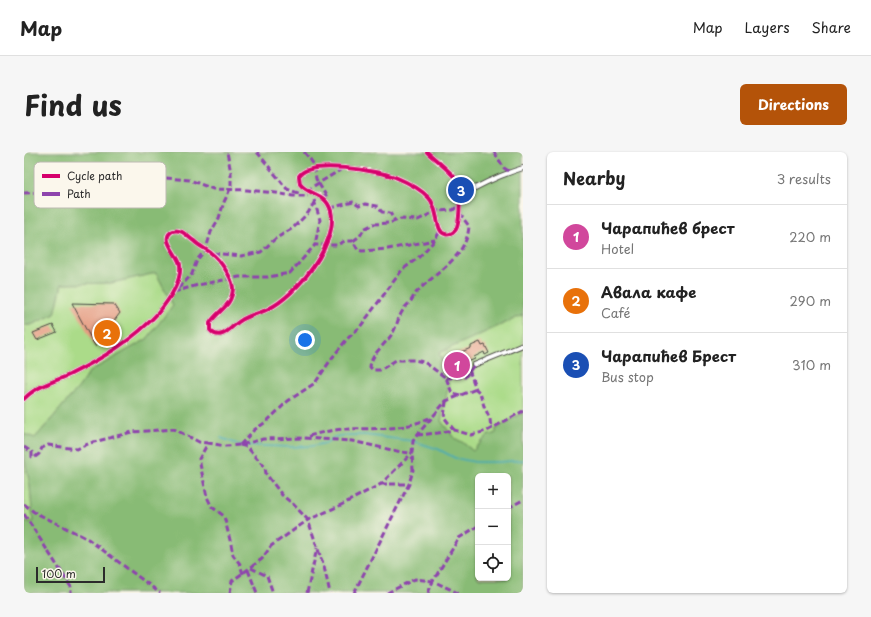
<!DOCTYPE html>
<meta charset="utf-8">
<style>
body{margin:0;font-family:"Playpen Sans",sans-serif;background:#f6f6f6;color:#222}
.controls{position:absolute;right:12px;bottom:12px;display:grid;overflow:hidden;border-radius:6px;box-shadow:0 1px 3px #0004}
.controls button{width:36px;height:36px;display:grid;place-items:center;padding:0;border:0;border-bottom:1px solid #e0e0e0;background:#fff;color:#222;font:20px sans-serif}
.scale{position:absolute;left:12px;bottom:10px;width:69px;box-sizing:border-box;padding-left:4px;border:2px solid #2b2b2b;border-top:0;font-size:11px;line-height:14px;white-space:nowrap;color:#2b2b2b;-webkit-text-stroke:3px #fbf7ec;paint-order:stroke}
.you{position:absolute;left:281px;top:188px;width:14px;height:14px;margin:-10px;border:3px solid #fff;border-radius:50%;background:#1a73e8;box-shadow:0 0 0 6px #1a73e833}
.badge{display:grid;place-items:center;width:26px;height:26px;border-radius:50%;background:#b45309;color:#fff;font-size:13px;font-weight:700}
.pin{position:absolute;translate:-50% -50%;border:2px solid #fff;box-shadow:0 1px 4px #0006}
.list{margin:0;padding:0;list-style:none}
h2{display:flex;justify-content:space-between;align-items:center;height:52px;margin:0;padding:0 16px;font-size:17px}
h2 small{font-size:13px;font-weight:400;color:#767676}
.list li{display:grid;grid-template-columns:26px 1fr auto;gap:12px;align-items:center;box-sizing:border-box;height:64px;padding:0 16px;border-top:1px solid #e0e0e0}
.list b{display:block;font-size:15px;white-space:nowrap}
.list p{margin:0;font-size:13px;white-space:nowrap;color:#767676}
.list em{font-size:13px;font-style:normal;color:#767676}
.icon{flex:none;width:22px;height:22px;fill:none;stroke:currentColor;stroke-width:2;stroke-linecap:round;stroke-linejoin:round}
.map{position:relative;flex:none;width:499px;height:441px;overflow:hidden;border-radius:6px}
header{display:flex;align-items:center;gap:24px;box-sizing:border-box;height:56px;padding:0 20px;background:#fff;border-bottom:1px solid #e0e0e0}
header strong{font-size:19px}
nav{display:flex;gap:22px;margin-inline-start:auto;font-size:14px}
.intro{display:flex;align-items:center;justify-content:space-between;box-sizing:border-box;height:96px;padding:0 24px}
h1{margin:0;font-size:28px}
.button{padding:10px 18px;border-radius:6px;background:#b45309;color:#fff;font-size:14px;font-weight:700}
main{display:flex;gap:24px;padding:0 24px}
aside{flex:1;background:#fff;border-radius:6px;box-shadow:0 1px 3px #0004}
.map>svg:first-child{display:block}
</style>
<header>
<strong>Map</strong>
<nav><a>Map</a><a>Layers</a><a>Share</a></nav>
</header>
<div class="intro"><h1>Find us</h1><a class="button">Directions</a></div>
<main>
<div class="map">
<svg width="499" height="441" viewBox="0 0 499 441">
<rect width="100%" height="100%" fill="#fbf7ec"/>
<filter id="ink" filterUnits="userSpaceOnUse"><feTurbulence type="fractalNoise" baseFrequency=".025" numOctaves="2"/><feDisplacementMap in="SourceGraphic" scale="8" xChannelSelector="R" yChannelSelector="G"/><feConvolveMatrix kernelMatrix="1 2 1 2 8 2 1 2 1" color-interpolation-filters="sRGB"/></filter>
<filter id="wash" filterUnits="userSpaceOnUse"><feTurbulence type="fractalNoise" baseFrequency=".012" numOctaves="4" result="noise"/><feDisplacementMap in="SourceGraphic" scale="16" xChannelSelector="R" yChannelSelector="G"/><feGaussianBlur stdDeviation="0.9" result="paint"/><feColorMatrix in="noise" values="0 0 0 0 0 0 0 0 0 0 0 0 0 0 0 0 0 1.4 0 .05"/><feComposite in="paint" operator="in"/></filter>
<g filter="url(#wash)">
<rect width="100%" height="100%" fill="#ece5c6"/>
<g fill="#abdb89" stroke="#6b835a">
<polygon points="132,121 149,153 123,187 65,220 55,235 11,286 0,282 0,173 7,173 31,162 38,132 87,131"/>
<polygon points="499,163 499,260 472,277 473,281 463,284 449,299 438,290 430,286 417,269 418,208 415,201"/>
<polygon points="0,303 6,334 9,370 0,370"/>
</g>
<path fill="#88bb75" stroke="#5a7350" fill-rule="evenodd" d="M0,0H499V163L415,201L422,219L425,231L417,269L430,286L438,290L449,299L463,284L472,281V277L499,260V441H0V370H9L6,334L0,303V282L11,286L55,235L65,220L123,187L149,153L132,121L87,131L38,132L31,162L7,173H0ZM454,324H484V426H454Z"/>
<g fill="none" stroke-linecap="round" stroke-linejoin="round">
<polyline stroke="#3ba9ba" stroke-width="1.5" points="197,286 216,293 267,295 288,294 302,291 310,285 322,283 340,283 389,289 414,297 431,306 451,310 475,310 499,308"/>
</g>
<g id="blocks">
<g fill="#e59c82">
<polygon points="48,151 90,152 96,161 71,194"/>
<polygon points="29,173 33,180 13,188 9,181"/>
<polygon points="456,190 458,194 461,193 465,201 461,203 460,200 450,205 451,207 429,216 425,205 447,196 447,194"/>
</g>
</g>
</g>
<g filter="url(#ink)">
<use href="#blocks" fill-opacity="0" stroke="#484742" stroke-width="1"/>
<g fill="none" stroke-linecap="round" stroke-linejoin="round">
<defs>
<g id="street">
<path d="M435,45C455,33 476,23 499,16"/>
<polyline points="450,213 499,193"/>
<path d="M0,247C12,234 30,230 45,223C77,207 110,188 134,161C145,148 158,130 156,113C155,103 134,86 149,79C157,76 164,85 170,89C175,94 182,97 187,101C195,107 209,126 209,136C208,155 195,157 186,171V178C197,191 207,174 216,169C224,163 235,162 244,157C272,144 315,91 307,59C302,40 285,44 276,32L275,24C285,7 355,19 371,25C383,30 396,36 405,46C415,56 411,80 421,82C427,84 432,79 433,75C436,66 437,38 433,29C430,22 409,6 403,0"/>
</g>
</defs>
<use href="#street" stroke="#484742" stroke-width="6"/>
<use href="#street" stroke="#fff" stroke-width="4"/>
<g stroke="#8e44ad" stroke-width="3" stroke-dasharray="6 3" stroke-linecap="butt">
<polyline points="233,0 263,37 277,42"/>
<polyline points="280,0 286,7 290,13 292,27 304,47"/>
<polyline points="470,0 480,16 486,20"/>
<polyline points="283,39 283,38 318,17"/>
<polyline points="0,41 37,39 86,26 106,23 166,28 189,37 223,38 252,41 269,44 284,44"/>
<polyline points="290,48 296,68 291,93"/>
<polyline points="306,56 329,50 335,54 341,52 353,54 358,60 366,61 371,69"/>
<path d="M435,61L445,74C443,106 410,121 391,142C389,145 388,148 386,150C384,153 381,154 380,157C374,164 373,175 368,182C361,193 347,202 346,215L349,218H356L372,208H390L400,210L422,226L428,241L436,243"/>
<polyline points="329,89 336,84 340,77 349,72 366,71 377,67 394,68 412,59 429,58 435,53"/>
<polyline points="189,101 217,104 237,100 251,87 269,76 284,61 291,49"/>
<polyline points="154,136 160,131 168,122 173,108 182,97 187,80 195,66 200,50 207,35 207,21 203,0"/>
<polyline points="150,140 174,133 215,125 244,125 266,121 291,93 313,93 321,89 329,89 334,98 338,99 364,97 411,88"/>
<polyline points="445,218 452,237 456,241 460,254 466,267 467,277"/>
<polyline points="422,226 441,225 450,213"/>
<polyline points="422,249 420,265 430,278"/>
<polyline points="393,283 414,281 430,278 447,283 463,279 499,259"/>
<path d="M285,284C298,280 312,277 325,277C353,276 378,279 405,266"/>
<polyline points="216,293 230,278 242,270 264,249 291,231 308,206 323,187 336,175 378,118 395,105 411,88 416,79"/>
<polyline points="216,293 223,295 241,315 242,322 258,343 270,353 284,368 300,415 306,441"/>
<polyline points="0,295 8,300 8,305 10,306 15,302 18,296 24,293 53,297 66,291 108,280 150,277 175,290 184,291"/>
<polyline points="357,332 385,332"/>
<polyline points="0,352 10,360 64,387 136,441"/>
<polyline points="484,356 499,348"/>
<polyline points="0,362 47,435 47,441"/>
<polyline points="227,416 243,424 249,441"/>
<polyline points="224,418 233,441"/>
<polyline points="219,422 216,412 209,403 207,392 200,364 188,355 183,345 175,307 184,291 201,294 216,293 239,287 280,286 328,289 377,300 388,301"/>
<polyline points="206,441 208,429 238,407 247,394 284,368 319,352 357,332 388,301"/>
<polyline points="283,441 293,396"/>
<polyline points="330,441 385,332 389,318 388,301 389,289 393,283 422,249 452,237"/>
<polyline points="363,441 391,427 409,429 434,441"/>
<polyline points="404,441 409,429 435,386 454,374"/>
</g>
<defs>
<path id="cycleway" d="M0,247C12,234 30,230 45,223C77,207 110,188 134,161C145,148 158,130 156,113C155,103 134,86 149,79C157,76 164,85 170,89C175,94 182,97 187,101C195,107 209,126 209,136C208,155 195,157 186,171V178C197,191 207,174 216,169C224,163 235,162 244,157C272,144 315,91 307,59C302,40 285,44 276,32L275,24C285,7 355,19 371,25C383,30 396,36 405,46C415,56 411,80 421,82C427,84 432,79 433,75C436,66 437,38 433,29C430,22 409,6 403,0"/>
</defs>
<use href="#cycleway" stroke="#fbf7ec" stroke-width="6"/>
<use href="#cycleway" stroke="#d6006c" stroke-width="4"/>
</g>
</g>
<rect x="10" y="10" width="132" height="46" rx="6" fill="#fbf7ec" stroke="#bdbab2" stroke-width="1"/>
<rect x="18" y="22" width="18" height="4" fill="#d6006c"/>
<rect x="18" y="40" width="18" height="4" fill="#8e44ad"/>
<g font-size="11" fill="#2b2b2b">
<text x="43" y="28">Cycle path</text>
<text x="43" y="46">Path</text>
</g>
</svg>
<div class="controls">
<button>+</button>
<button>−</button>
<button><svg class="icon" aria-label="locate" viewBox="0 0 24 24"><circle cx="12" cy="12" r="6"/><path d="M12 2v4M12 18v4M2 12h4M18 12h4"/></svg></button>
</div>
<div class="scale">100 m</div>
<div class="you"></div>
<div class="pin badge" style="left:433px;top:213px;background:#d1479c">1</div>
<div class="pin badge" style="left:83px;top:181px;background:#e8710a">2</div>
<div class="pin badge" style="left:437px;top:38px;background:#1a4fb4">3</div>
</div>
<aside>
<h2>Nearby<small>3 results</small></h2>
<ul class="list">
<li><span class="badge" style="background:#d1479c">1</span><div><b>Чарапићев брест</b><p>Hotel</p></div><em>220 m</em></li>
<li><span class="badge" style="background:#e8710a">2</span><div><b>Авала кафе</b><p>Café</p></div><em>290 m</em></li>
<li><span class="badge" style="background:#1a4fb4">3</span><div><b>Чарапићев Брест</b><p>Bus stop</p></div><em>310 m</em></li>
</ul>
</aside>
</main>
